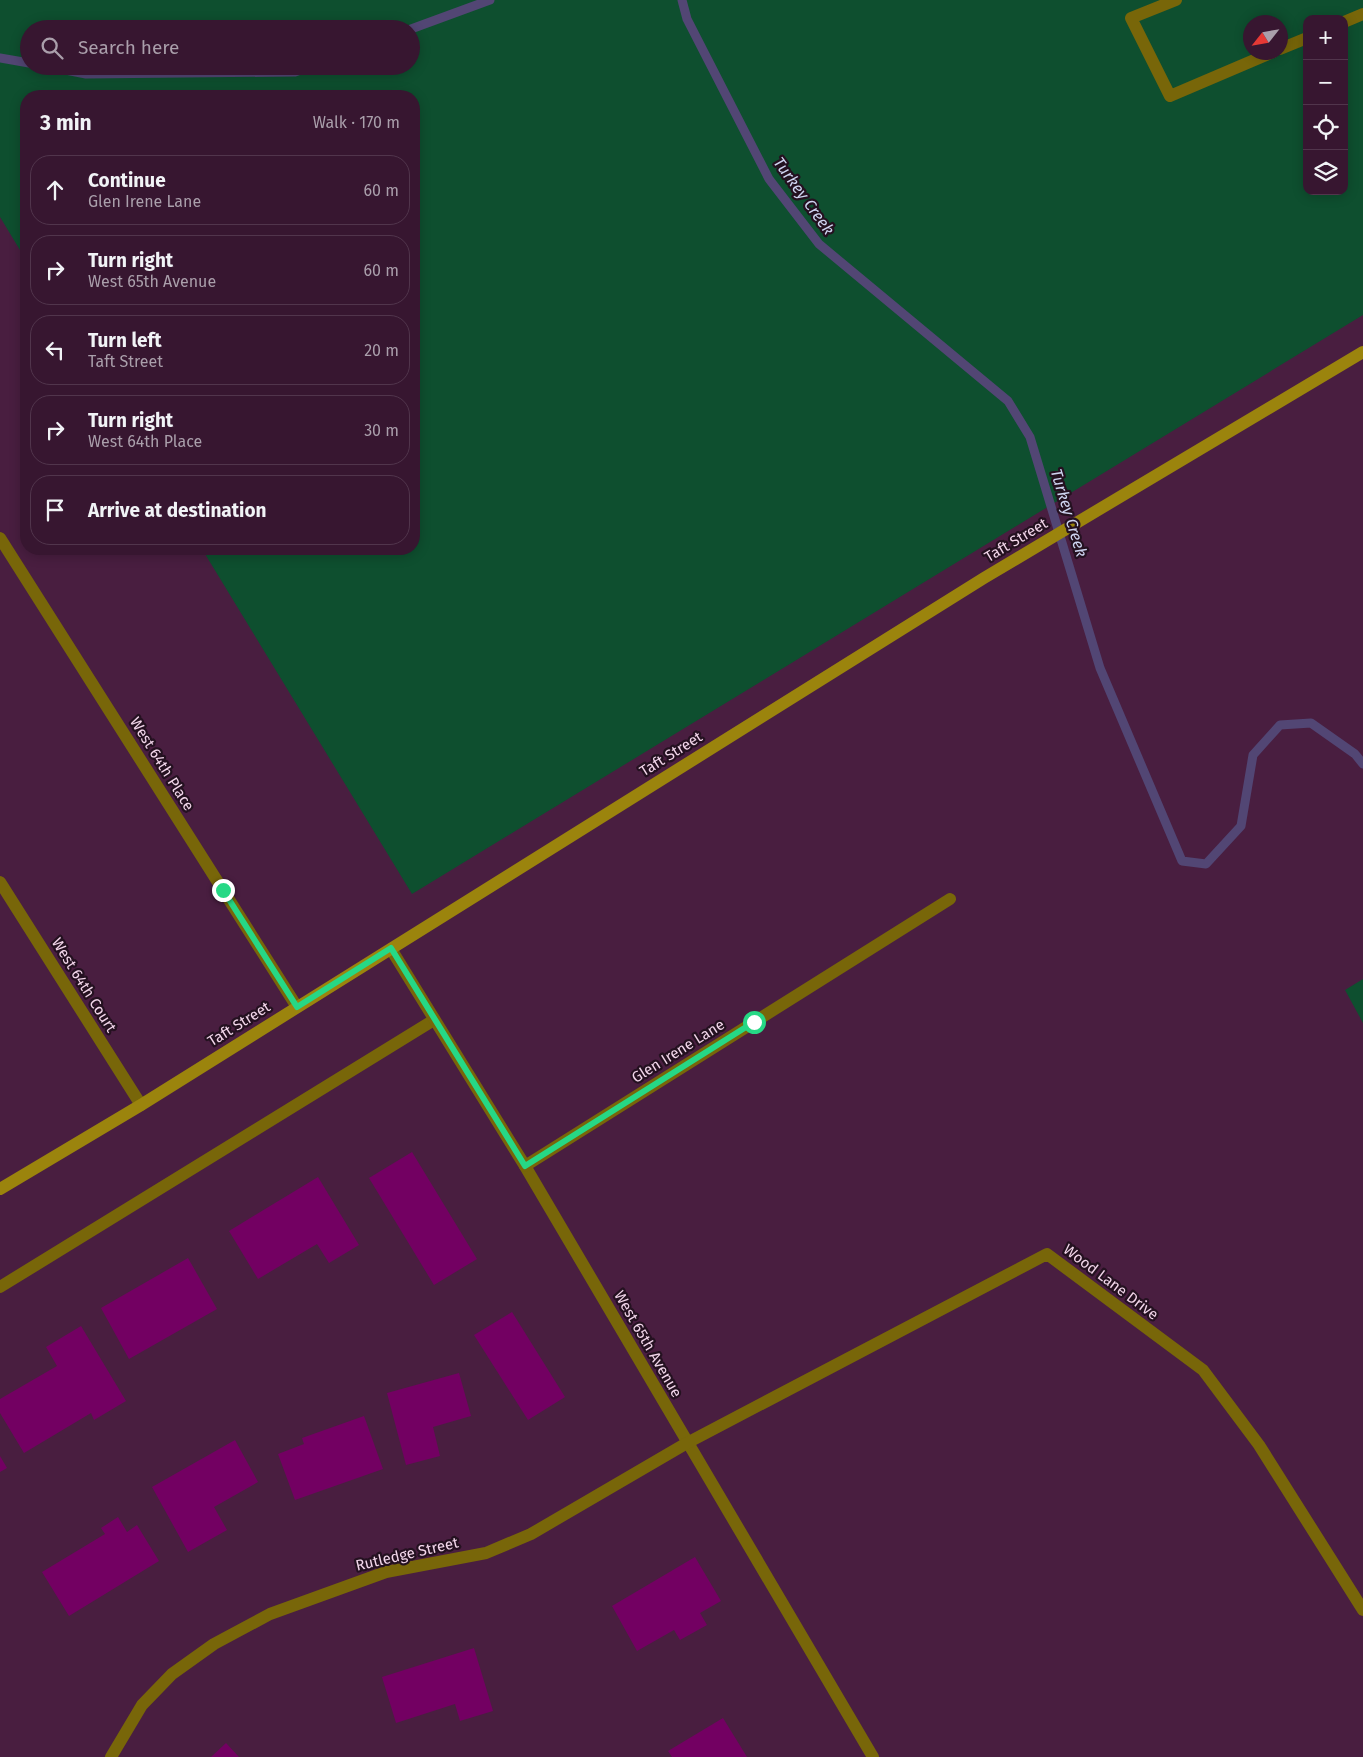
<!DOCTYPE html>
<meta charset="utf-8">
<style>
body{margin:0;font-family:"Fira Sans",sans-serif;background:#42233c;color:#f1f3f6}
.controls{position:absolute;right:15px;top:15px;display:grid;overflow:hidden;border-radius:10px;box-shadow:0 2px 12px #0003}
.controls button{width:45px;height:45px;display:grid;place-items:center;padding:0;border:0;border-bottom:1px solid #51354c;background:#371630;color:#f1f3f6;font:25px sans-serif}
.compass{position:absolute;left:1243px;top:15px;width:45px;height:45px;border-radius:50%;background:#371630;box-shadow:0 2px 12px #0003;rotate:239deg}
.stop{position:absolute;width:15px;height:15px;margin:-11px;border:4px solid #26d885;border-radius:50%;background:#fff}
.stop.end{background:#26d885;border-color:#fff;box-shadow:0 1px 5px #0008}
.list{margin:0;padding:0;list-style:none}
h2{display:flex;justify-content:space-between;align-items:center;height:65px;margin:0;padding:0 20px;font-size:21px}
h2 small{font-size:16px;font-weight:400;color:#aa9fab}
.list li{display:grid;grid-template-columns:32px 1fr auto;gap:15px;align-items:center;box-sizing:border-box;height:70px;margin:0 10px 10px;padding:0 10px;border:1px solid #51354c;border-radius:20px}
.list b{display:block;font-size:19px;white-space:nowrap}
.list p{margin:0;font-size:16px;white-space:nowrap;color:#aa9fab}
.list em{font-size:16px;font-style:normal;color:#aa9fab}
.icon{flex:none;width:28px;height:28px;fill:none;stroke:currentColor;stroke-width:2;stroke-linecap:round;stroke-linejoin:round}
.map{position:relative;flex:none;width:1363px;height:1757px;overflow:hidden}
.search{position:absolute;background:#371630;box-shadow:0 2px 12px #0003;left:20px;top:20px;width:400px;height:55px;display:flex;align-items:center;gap:12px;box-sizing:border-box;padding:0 18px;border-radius:28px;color:#aa9fab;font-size:19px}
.panel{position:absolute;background:#371630;box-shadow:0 2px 12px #0003;left:20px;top:90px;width:400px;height:465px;border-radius:20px}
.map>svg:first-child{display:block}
</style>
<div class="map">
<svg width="1363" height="1757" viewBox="0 0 1363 1757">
<rect width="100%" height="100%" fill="#491e40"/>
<g fill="#0e4f2f" fill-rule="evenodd">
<path d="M0,0H1363V315L412,894L202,549H414V96H26V260L0,217ZM1307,19H1344V191H1307ZM1250,22H1280V52H1250ZM29,29H411V66H29Z"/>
<polygon points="1363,979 1363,1023 1345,990"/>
</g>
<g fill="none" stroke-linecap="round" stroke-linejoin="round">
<g stroke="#524674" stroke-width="9">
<polyline points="682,0 687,19 769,179 819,244 1008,401 1030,437 1100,668 1182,861 1206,864 1241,826 1253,755 1280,725 1311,723 1355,754 1363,764"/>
<polyline points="411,29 490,0"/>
<polyline points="0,58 29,63"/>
<polyline points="45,66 86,74 295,72 311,66"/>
</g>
</g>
<g fill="#730062">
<polygon points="412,1152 477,1259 434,1285 369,1178"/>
<polygon points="318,1177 359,1245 329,1263 317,1244 258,1279 229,1231"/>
<polygon points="188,1258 217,1309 129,1359 101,1308"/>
<polygon points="512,1312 565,1397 528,1420 474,1335"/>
<polygon points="81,1326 126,1401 94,1420 91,1413 24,1453 0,1413 0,1399 57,1366 46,1347"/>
<polygon points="459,1373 471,1416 433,1427 440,1456 406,1465 387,1393"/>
<polygon points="364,1416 383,1469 295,1500 278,1454 304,1444 302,1438"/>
<polygon points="235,1440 258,1482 214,1507 227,1530 188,1552 152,1487"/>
<polygon points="0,1456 7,1468 0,1472"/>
<polygon points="118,1517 127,1532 137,1525 159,1561 69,1616 42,1572 105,1534 101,1528"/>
<polygon points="695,1557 721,1601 700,1613 707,1625 680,1640 674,1630 637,1651 612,1606"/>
<polygon points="474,1648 493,1711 460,1721 455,1704 396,1723 382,1677"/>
<polygon points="723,1718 747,1757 672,1757 668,1751"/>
<polygon points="226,1743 239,1757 211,1757"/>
</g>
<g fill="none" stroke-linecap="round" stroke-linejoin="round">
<g stroke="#786609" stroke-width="12">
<polyline points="1176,0 1131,18 1170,96 1273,52"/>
<polyline points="1344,22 1363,14"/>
<polyline points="1280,49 1307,38"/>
<polyline points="0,1287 434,1020"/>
</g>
<g stroke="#786609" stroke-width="12">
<polyline points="0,538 297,1007"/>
<polyline points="0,882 141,1105"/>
<polyline points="391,949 525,1166 873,1757"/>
<polyline points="525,1166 950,899"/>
<polyline points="111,1757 142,1705 172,1674 214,1644 270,1614 386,1572 486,1553 531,1534 687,1443 1047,1254 1203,1370 1259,1445 1363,1610"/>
</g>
<polyline stroke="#9b840d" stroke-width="12" points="0,1189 141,1105 984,578 1363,352"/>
</g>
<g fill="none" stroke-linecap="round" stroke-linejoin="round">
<polyline stroke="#26d885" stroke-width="6" points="223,890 297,1007 391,948 525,1166 754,1022"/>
</g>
<g text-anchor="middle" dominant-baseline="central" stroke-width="4.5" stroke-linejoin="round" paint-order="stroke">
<g font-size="15" fill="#f2d6ea" stroke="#241120">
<text transform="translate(1016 540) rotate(-31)">Taft Street</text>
<text transform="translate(671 754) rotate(-32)">Taft Street</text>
<text transform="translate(162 764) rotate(58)">West 64th Place</text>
<text transform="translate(84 985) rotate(58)">West 64th Court</text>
<text transform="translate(239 1024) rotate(-32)">Taft Street</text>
<text transform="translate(678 1051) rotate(-32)">Glen Irene Lane</text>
<text transform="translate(1111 1282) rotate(37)">Wood Lane Drive</text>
<text transform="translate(648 1344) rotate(60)">West 65th Avenue</text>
<text transform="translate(407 1554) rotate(-13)">Rutledge Street</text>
</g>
<g font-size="16" font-style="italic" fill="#ced4f0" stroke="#241120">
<text transform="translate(804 196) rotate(54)">Turkey Creek</text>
<text transform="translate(1069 513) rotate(73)">Turkey Creek</text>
</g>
</g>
</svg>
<div class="controls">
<button>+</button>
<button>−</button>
<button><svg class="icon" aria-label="locate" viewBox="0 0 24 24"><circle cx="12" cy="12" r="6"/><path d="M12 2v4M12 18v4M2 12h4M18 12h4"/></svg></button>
<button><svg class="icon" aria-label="layers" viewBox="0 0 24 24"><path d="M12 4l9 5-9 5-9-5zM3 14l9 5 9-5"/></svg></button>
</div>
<svg class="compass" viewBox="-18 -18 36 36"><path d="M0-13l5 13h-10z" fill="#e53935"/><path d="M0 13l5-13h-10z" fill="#aa9fab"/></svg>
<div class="stop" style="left:754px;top:1022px"></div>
<div class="stop end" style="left:223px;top:890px"></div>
<div class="search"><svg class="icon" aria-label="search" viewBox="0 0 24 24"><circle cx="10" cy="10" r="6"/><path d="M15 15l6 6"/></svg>Search here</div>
<section class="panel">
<h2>3 min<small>Walk · 170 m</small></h2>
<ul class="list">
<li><svg class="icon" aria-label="ahead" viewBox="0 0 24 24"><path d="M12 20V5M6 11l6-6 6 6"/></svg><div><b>Continue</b><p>Glen Irene Lane</p></div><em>60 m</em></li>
<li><svg class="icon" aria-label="right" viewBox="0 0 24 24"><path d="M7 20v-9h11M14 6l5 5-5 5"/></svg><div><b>Turn right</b><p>West 65th Avenue</p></div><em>60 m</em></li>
<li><svg class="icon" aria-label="left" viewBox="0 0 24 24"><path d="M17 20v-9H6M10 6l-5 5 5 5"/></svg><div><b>Turn left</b><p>Taft Street</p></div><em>20 m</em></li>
<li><svg class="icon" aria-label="right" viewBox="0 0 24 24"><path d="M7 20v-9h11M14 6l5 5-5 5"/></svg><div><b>Turn right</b><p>West 64th Place</p></div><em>30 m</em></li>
<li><svg class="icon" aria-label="arrive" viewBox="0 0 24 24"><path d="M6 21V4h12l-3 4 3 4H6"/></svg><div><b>Arrive at destination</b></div></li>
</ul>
</section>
</div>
